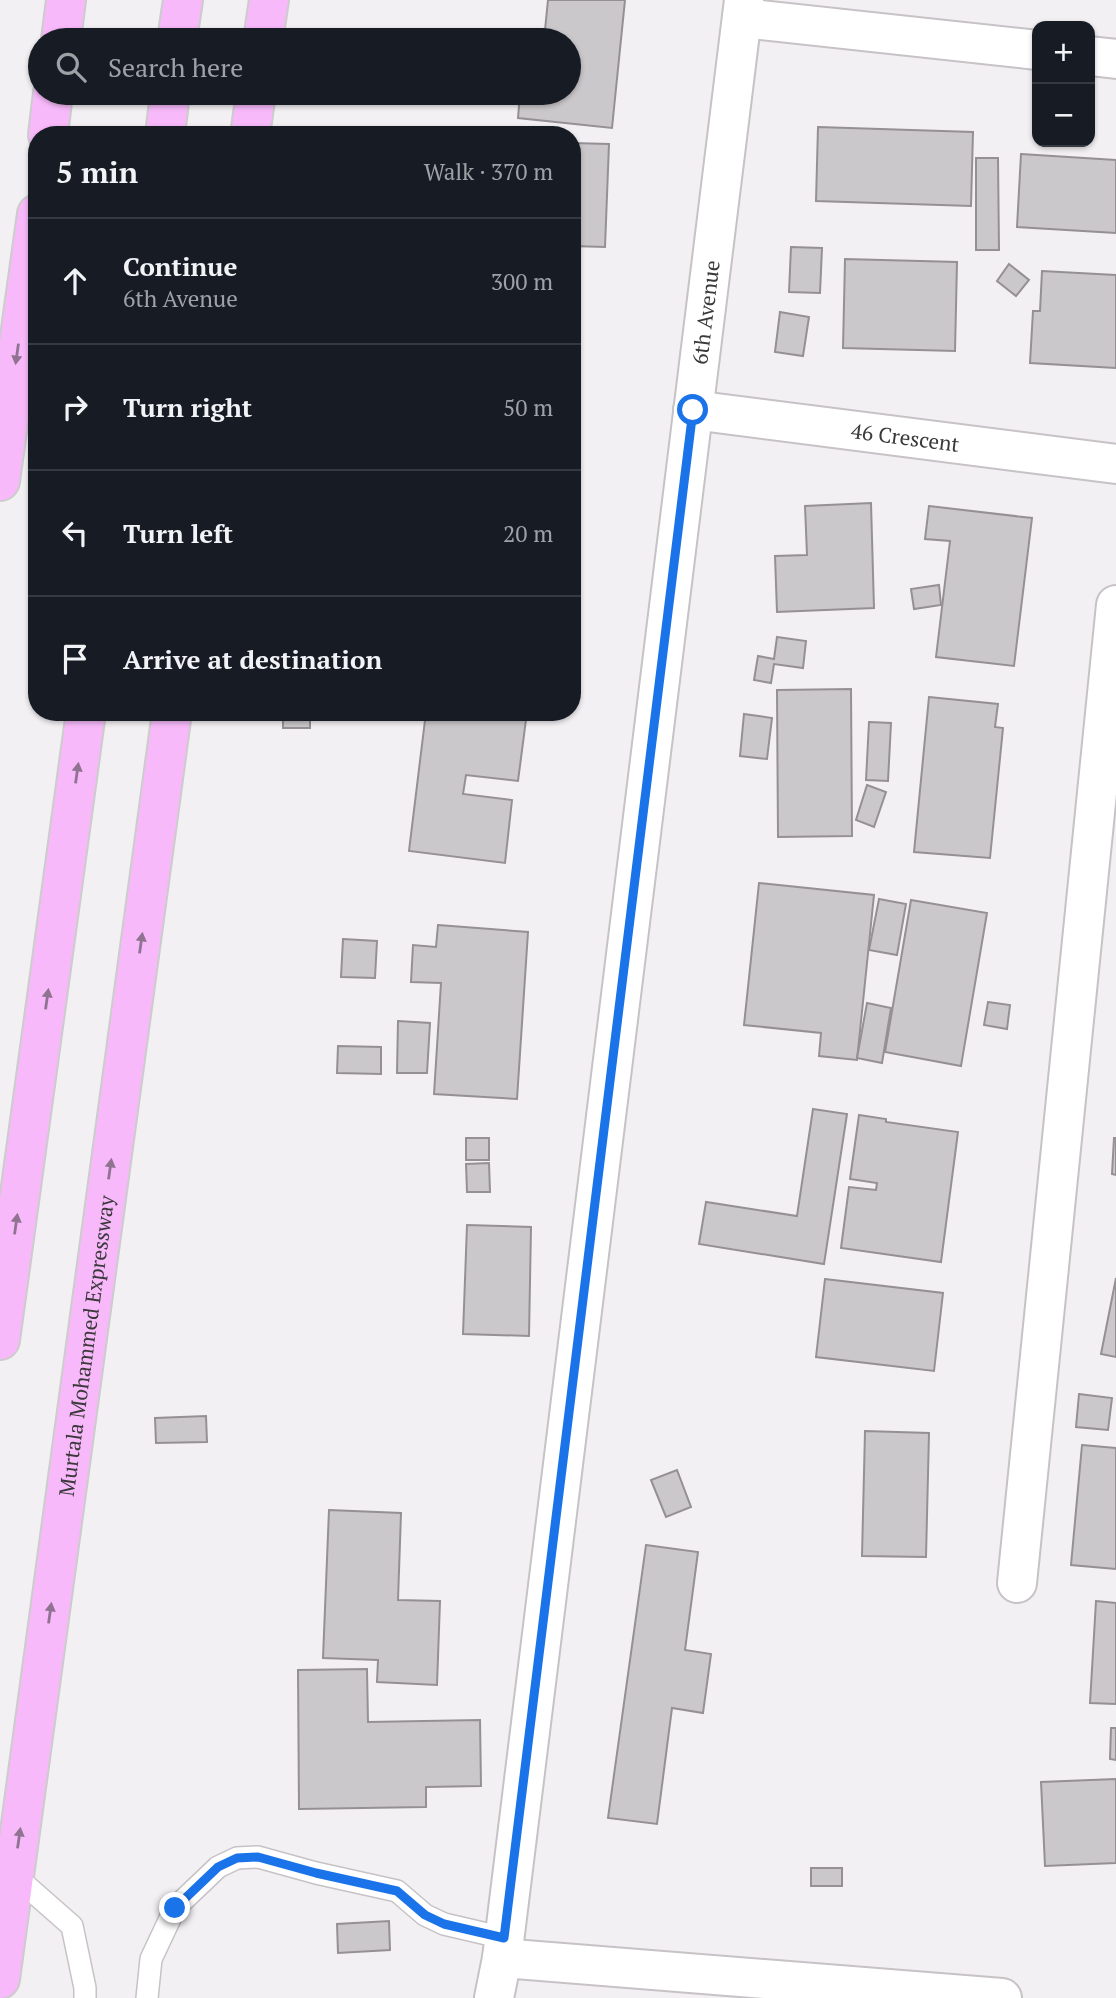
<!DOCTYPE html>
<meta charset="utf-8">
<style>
body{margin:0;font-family:"PT Serif",serif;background:#20242c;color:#f1f3f6}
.controls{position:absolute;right:21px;top:21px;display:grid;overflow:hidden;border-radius:14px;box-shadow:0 2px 5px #0004}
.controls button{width:63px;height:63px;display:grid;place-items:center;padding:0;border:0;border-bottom:2px solid #363941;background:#171b24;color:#f1f3f6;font:35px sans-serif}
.stop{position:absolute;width:21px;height:21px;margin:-16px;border:5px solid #1a73e8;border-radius:50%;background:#fff}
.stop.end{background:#1a73e8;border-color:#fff;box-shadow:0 2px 7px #0008}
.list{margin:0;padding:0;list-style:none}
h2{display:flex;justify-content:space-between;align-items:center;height:91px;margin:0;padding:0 28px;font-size:30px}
h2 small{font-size:23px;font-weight:400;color:#9ea1a6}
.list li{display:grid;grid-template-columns:46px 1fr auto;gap:21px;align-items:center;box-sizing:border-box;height:126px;padding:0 28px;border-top:2px solid #363941}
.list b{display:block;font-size:26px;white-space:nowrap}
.list p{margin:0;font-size:23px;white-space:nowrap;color:#9ea1a6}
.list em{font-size:23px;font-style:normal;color:#9ea1a6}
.icon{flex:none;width:38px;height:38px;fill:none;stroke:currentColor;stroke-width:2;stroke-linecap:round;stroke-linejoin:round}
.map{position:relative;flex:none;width:1116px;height:1998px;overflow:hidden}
.search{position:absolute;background:#171b24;box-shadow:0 2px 5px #0004;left:28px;top:28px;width:553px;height:77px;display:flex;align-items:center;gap:18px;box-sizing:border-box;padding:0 24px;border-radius:38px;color:#9ea1a6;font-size:26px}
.panel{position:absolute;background:#171b24;box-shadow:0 2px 5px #0004;left:28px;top:126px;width:553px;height:595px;border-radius:28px}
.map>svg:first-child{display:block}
</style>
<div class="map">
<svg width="1116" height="1998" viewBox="0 0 1116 1998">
<rect width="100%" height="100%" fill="#f3f0f3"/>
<g fill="#cbc8cb" stroke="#949094" stroke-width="2">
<polygon points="548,0 625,0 612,128 518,118 520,93 569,93 569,40 544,40"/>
<polygon points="818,127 973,132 971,206 816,201"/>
<polygon points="572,143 609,144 605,247 572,246"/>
<polygon points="1021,154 1116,160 1116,233 1017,227"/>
<polygon points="976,158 998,158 999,250 976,250"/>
<polygon points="791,247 822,248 820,293 789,292"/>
<polygon points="845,259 957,262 955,351 843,348"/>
<polygon points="1009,264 1029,280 1016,296 997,281"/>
<polygon points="1042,271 1116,275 1116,368 1030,363 1033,311 1040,311"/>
<polygon points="780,312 809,317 803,356 775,352"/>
<polygon points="871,503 874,608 777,612 775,556 807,555 805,506"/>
<polygon points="929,506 1032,518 1014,666 936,657 950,541 925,539"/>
<polygon points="939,585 941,605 914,609 911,589"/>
<polygon points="777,637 806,641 803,668 774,664 771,683 754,680 758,656 774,659"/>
<polygon points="851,689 852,836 778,837 777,690"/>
<polygon points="929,697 998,704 995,727 1003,728 990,858 914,852"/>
<rect x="283" y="712" width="27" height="16"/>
<polygon points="426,712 527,712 518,781 466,775 463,794 512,800 505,863 409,851"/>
<polygon points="744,714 772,718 767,759 740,756"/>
<polygon points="869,722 891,723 888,781 866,780"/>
<polygon points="867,785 886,792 874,827 856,820"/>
<polygon points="759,883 874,895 857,1060 819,1056 821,1033 744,1025"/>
<polygon points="879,899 906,904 897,955 869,950"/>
<polygon points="911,900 987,913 961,1066 885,1052"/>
<polygon points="438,925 528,932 517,1099 434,1094 441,983 411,982 413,945 436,947"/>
<polygon points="343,939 377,941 375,978 341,977"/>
<polygon points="988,1002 1010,1005 1007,1029 984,1025"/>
<polygon points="867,1003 891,1008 882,1063 857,1058"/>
<polygon points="398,1021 430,1023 427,1073 397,1073"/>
<polygon points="338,1046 381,1047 381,1074 337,1073"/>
<polygon points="813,1109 847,1114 824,1264 699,1244 706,1202 797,1216"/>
<polygon points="859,1115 886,1119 886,1122 958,1132 941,1262 841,1248 849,1187 876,1190 877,1183 850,1179"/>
<rect x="466" y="1138" width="23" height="22"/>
<polygon points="1114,1138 1116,1138 1116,1175 1112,1174"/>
<polygon points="489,1163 490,1192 467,1192 466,1164"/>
<polygon points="467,1225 531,1227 529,1336 463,1334"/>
<polygon points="1116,1278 1116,1357 1101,1354"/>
<polygon points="825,1279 943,1293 934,1371 816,1357"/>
<polygon points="1079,1394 1112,1398 1108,1430 1076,1427"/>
<polygon points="206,1416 207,1442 156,1443 155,1418"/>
<polygon points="865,1431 929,1433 926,1557 862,1556"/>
<polygon points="1082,1445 1116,1448 1116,1569 1071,1565"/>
<polygon points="677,1470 691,1507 666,1517 651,1480"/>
<polygon points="329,1510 401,1513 398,1600 440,1601 437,1685 377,1682 378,1660 323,1658"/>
<polygon points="646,1545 698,1552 685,1650 711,1654 703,1713 672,1708 657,1824 608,1818"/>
<polygon points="1096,1601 1116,1603 1116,1704 1090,1703"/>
<polygon points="367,1669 368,1722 480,1720 481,1786 426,1787 426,1807 299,1809 298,1670"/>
<polygon points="1111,1728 1116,1728 1116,1760 1110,1759"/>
<polygon points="1116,1779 1116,1863 1045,1866 1041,1782"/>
<rect x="811" y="1868" width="31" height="18"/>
<polygon points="389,1921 390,1950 338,1953 337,1924"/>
</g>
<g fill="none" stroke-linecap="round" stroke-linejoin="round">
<defs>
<g id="lane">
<polyline points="14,1875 72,1926 85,1988 85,1998"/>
<polyline points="147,1998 151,1959 175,1908 218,1867 237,1858 258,1857 316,1873 397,1891 425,1915 444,1924 504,1938"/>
</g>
<g id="street">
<polyline points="742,18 1037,50"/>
<polyline points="1090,56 1116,59"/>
<path id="s1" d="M693,410L1116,464"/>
<polyline points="1017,1583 1116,605"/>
<polyline points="502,1958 1002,1998"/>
</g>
<g id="secondary">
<path id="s2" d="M494,1998L502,1958L744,0"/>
</g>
<g id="highway">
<polyline points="61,40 66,0"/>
<polyline points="177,40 183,0"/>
<polyline points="263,40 269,0"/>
<polyline points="48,135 53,93"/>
<polyline points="165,135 170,93"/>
<polyline points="250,135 256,93"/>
<polyline points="0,481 37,214"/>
<polyline points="0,1340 86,712"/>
<path id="s3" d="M0,1979L172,712"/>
</g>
</defs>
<use href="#lane" stroke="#c6c2c6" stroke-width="24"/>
<use href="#street" stroke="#c6c2c6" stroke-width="42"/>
<use href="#secondary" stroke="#c6c2c6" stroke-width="42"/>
<use href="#highway" stroke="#ccc" stroke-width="42"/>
<use href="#lane" stroke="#fff" stroke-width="21"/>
<use href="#street" stroke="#fff" stroke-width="38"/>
<use href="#secondary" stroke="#fff" stroke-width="38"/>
<use href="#highway" stroke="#f8b9fb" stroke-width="38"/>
</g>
<defs><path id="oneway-solid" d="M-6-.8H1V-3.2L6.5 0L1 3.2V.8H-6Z" transform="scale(1.75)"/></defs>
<g fill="#907391">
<use href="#oneway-solid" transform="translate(17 354) rotate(98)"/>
<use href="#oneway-solid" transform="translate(77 773) rotate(-82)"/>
<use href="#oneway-solid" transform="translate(141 943) rotate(-82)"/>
<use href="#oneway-solid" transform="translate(47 999) rotate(-82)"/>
<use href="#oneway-solid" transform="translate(110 1169) rotate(-82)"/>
<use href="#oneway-solid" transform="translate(16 1224) rotate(-82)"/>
<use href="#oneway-solid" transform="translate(50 1613) rotate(-82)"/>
<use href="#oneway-solid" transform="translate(19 1838) rotate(-82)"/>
</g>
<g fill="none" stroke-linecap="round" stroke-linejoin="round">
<polyline stroke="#1a73e8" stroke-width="9" points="175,1908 218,1867 237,1858 258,1857 316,1873 397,1891 425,1915 444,1924 504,1938 693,410"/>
</g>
<g text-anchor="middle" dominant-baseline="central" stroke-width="5" stroke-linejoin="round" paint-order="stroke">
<g font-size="21" fill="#3b393b" stroke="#f3f0f3">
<text stroke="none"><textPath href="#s2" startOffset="1699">6th Avenue</textPath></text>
<text stroke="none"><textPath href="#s1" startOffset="214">46 Crescent</textPath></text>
<text stroke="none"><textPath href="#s3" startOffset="639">Murtala Mohammed Expressway</textPath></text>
</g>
</g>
</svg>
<div class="controls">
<button>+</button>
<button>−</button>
</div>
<div class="stop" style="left:693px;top:410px"></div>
<div class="stop end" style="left:175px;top:1908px"></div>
<div class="search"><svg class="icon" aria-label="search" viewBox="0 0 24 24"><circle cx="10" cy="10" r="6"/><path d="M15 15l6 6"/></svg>Search here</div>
<section class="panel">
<h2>5 min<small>Walk · 370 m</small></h2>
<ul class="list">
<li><svg class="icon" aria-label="ahead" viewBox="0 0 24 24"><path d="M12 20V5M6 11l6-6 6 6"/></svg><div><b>Continue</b><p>6th Avenue</p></div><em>300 m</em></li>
<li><svg class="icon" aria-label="right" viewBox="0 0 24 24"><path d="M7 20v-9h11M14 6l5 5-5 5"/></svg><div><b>Turn right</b></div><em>50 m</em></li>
<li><svg class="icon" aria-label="left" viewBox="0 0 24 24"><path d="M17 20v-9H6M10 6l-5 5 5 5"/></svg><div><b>Turn left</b></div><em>20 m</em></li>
<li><svg class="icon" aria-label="arrive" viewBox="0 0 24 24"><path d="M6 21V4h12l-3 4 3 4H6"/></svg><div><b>Arrive at destination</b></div></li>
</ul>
</section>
</div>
